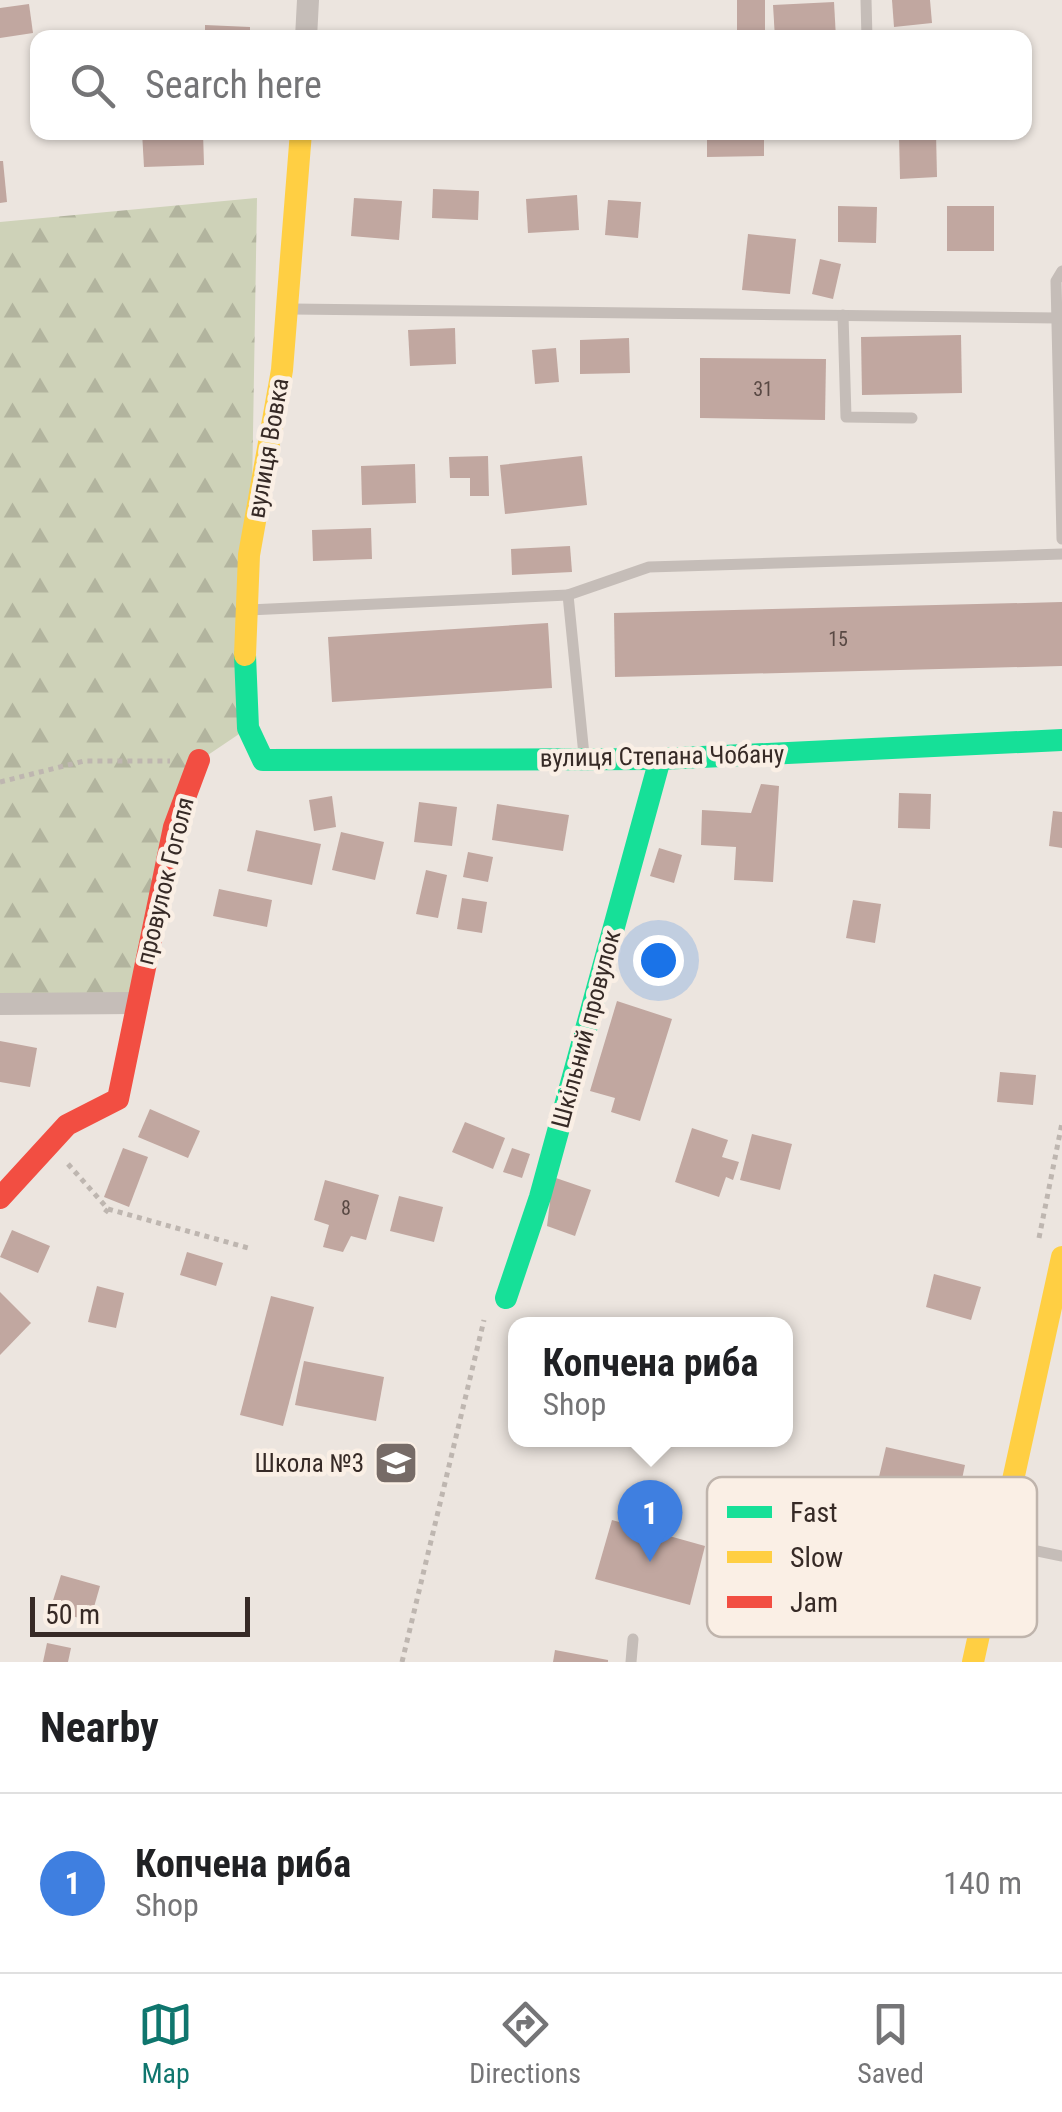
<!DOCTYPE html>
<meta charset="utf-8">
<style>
body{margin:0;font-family:"Roboto Condensed",sans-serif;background:#f6f6f6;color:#202124}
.scale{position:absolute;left:30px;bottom:25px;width:220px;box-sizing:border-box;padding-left:10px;border:5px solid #362a26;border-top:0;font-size:28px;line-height:35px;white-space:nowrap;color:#362a26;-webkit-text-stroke:8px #faefe5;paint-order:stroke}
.you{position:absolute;left:658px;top:960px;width:35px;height:35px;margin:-25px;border:8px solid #fff;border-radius:50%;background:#1a73e8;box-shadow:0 0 0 15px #1a73e833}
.badge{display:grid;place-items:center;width:65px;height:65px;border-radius:50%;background:#0f766e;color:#fff;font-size:32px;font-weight:700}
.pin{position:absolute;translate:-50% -82px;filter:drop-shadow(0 2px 5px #0008)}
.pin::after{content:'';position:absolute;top:52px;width:35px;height:30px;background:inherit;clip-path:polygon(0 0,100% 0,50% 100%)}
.popup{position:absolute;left:508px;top:1317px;width:285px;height:130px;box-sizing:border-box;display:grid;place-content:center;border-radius:20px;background:#fff;filter:drop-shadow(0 2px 8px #0005);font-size:32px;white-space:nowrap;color:#757577}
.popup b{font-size:38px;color:#202124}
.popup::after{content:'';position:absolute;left:50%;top:100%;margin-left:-20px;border:20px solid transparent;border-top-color:#fff}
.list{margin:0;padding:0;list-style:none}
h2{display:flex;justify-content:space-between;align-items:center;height:130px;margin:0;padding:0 40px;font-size:42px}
h2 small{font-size:32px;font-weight:400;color:#757577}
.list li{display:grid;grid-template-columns:65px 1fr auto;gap:30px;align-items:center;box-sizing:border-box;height:180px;padding:0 40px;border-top:2px solid #e0e0e0}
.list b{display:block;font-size:38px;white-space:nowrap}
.list p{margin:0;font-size:32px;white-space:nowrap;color:#757577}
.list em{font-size:32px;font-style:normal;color:#757577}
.icon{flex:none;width:55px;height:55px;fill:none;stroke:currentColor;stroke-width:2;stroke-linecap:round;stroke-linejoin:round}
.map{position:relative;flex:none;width:1062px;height:1662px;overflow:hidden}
.search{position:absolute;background:#fff;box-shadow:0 2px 8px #0004;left:30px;right:30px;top:30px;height:110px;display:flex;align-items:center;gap:25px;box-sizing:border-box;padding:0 35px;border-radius:20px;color:#757577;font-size:38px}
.sheet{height:310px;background:#fff}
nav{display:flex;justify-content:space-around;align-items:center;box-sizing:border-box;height:140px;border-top:2px solid #e0e0e0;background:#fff;font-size:28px;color:#757577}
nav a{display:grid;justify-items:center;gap:5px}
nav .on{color:#0f766e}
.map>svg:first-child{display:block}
</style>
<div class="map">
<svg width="1062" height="1662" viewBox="0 0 1062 1662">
<defs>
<pattern id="forest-firs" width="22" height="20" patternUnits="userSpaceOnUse" patternTransform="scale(2.5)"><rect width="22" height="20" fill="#ced2b8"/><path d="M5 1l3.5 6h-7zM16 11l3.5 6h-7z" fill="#b2b49e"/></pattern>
</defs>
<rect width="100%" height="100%" fill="#ece5df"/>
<polygon fill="url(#forest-firs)" points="257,198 248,728 199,761 135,1003 0,1004 0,222"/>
<g fill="#c1a7a0">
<rect x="737" y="0" width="28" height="38"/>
<polygon points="892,0 930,0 932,23 894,27"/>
<polygon points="834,2 836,38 775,38 773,5"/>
<polygon points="29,4 33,33 0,38 0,8"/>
<polygon points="205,25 250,27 250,38 205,38"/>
<polygon points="142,132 203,132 204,165 144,167"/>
<polygon points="707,132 764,132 764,156 707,157"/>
<polygon points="967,132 1004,132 1004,137 967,136"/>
<polygon points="936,133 937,177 900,179 899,134"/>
<polygon points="0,161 3,161 7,202 0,203"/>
<polygon points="433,189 479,191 478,220 432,218"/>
<polygon points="577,195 579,230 528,233 526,199"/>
<polygon points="354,198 402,201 399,240 351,236"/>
<polygon points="608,200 641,202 638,238 605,235"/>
<polygon points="838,206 877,207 876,243 838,242"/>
<rect x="947" y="206" width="47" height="45"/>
<polygon points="748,234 796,239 790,294 742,290"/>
<polygon points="820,259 841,264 833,299 812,294"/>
<polygon points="455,328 456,364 410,366 408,330"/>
<polygon points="961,335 962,393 862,395 861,337"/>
<polygon points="629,338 630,373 580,374 580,340"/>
<polygon points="556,348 559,382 535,384 532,350"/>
<polygon points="700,358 826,359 825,420 700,418"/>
<polygon points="488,456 489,496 470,496 470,478 450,478 449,457"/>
<polygon points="582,456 587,505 505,514 500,465"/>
<polygon points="415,464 416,503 362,505 361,466"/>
<polygon points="371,528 372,559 313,561 312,530"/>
<polygon points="570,546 572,572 512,575 511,549"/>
<polygon points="1062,602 1062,666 615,677 614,613"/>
<polygon points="548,623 552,688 332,702 328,637"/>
<polygon points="761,784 779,786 773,882 734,880 736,847 701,845 702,810 751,813"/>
<polygon points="899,793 931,794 930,829 898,828"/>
<polygon points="332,796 336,827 314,831 309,800"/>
<polygon points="419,802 457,807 452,846 414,842"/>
<polygon points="497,804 569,815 563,851 492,840"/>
<polygon points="1053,811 1062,812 1062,848 1049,846"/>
<polygon points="256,830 321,844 312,885 247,871"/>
<polygon points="341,832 384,842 375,880 332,870"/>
<polygon points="659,848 682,855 674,883 650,876"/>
<polygon points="468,852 493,857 488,882 463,877"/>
<polygon points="426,870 447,875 438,918 416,914"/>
<polygon points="219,889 272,900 267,927 213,916"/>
<polygon points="462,898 487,902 482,933 457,929"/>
<polygon points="853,900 881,904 875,943 846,938"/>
<polygon points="617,1001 672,1019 640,1121 611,1112 615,1098 590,1091"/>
<polygon points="0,1041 37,1048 30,1087 0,1082"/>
<polygon points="1000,1072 1036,1075 1033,1105 997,1102"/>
<polygon points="150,1109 200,1131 188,1158 138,1137"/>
<polygon points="465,1122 505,1138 493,1169 452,1152"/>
<polygon points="692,1128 728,1140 722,1157 739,1162 733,1180 726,1177 719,1197 675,1182"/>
<polygon points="752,1134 792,1144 780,1190 740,1180"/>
<polygon points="123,1148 148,1157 129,1207 104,1197"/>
<polygon points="512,1148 530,1154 522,1178 503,1172"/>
<polygon points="553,1177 591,1190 575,1236 547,1226"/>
<polygon points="325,1180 379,1195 366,1240 351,1236 343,1252 323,1247 329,1225 314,1220"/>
<polygon points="399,1196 443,1207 434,1242 390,1231"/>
<polygon points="12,1230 50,1246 38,1273 0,1257"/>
<polygon points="187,1252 223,1263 216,1286 180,1275"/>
<polygon points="934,1274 981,1287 971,1320 926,1307"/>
<polygon points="97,1286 124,1293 116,1328 88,1322"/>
<polygon points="0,1292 31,1323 0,1355"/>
<polygon points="271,1296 314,1307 283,1426 240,1415"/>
<polygon points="304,1361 384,1377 376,1421 295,1405"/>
<polygon points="886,1447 965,1465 958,1498 929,1491 922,1523 871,1511"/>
<polygon points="612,1520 705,1546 690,1605 595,1579"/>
<polygon points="61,1575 100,1586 90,1621 50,1610"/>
<polygon points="47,1643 71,1648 68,1662 43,1662"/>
<polygon points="555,1650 608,1660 608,1662 553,1662"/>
</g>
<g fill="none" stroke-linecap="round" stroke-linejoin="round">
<g stroke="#beb6b0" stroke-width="5" stroke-dasharray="5 5" stroke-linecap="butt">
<polyline points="0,782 84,761 170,761"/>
<polyline points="68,1164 108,1209 104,1214"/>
<polyline points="108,1209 252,1249"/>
<polyline points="1039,1238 1062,1123"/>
<polyline points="402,1662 484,1320"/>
</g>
<g stroke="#c5bdb8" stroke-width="11">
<polyline points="866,0 867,38"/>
<polyline points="1062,271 1056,281 1062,539"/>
<polyline points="292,309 1057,318"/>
<polyline points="843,315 846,417 912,418"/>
<polyline points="568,595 649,567 1062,554"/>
<polyline points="248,610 568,595 584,755"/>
<polyline points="1003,1544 1062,1556"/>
<polyline points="631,1662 633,1639"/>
</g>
<g stroke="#c5bdb8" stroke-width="22">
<polyline points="306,38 308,0"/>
<polyline points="0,1004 135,1003"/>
</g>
<g stroke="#16e098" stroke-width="22">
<polyline points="245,655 248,728 263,760 660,759 1062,740"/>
<polyline points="506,1298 540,1197 660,759"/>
</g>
<g stroke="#ffcf43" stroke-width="22">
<polyline points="245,655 249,555 282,370 301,132"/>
<polyline points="973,1662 1062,1257"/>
</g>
<polyline stroke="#f24e42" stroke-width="22" points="0,1198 67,1125 118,1099 174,827 199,760"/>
</g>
<defs>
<symbol id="school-square" viewBox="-11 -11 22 22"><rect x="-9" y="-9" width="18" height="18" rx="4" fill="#766b67" stroke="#faefe5"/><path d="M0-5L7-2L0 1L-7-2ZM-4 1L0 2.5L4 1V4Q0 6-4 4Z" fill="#fff"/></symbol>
</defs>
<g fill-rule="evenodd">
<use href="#school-square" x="371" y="1438" width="50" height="50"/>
</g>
<g text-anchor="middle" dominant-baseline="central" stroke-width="9" stroke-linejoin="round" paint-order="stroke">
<g font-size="20" fill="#594944">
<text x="763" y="389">31</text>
<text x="838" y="639">15</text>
<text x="346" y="1208">8</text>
</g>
<g font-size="25" fill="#362a26" stroke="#faefe5">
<text transform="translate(268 448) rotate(-80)">вулиця Вовка</text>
<text transform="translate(662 756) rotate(-1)">вулиця Степана Чобану</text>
<text transform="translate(165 881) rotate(-76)">провулок Гоголя</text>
<text transform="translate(586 1029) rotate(-75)">Шкільний провулок</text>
</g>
<g font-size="25" fill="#362a26" stroke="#faefe5" text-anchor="end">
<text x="364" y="1463">Школа №3</text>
</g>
</g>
<rect x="707" y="1477" width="330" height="160" rx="15" fill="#faefe5" stroke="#bfb4ac" stroke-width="2.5"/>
<rect x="727" y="1506" width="45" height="12" fill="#16e098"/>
<rect x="727" y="1551" width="45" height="12" fill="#ffcf43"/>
<rect x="727" y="1596" width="45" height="12" fill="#f24e42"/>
<g font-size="28" fill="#362a26">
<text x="790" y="1522">Fast</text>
<text x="790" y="1567">Slow</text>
<text x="790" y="1612">Jam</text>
</g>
</svg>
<div class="scale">50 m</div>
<div class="you"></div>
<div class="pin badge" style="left:650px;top:1562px;background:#3f7fe0">1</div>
<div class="popup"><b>Копчена риба</b>Shop</div>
<div class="search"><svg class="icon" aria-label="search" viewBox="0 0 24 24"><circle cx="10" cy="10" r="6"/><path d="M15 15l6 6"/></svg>Search here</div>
</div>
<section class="sheet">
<h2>Nearby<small></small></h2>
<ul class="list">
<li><span class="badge" style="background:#3f7fe0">1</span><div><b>Копчена риба</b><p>Shop</p></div><em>140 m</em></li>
</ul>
</section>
<nav>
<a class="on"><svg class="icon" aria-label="map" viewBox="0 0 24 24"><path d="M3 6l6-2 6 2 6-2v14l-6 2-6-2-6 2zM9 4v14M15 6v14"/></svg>Map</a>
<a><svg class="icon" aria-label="directions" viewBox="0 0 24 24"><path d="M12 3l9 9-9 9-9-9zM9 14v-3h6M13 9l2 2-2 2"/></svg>Directions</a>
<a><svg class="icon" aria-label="saved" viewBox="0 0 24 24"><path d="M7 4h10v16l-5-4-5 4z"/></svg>Saved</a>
</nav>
